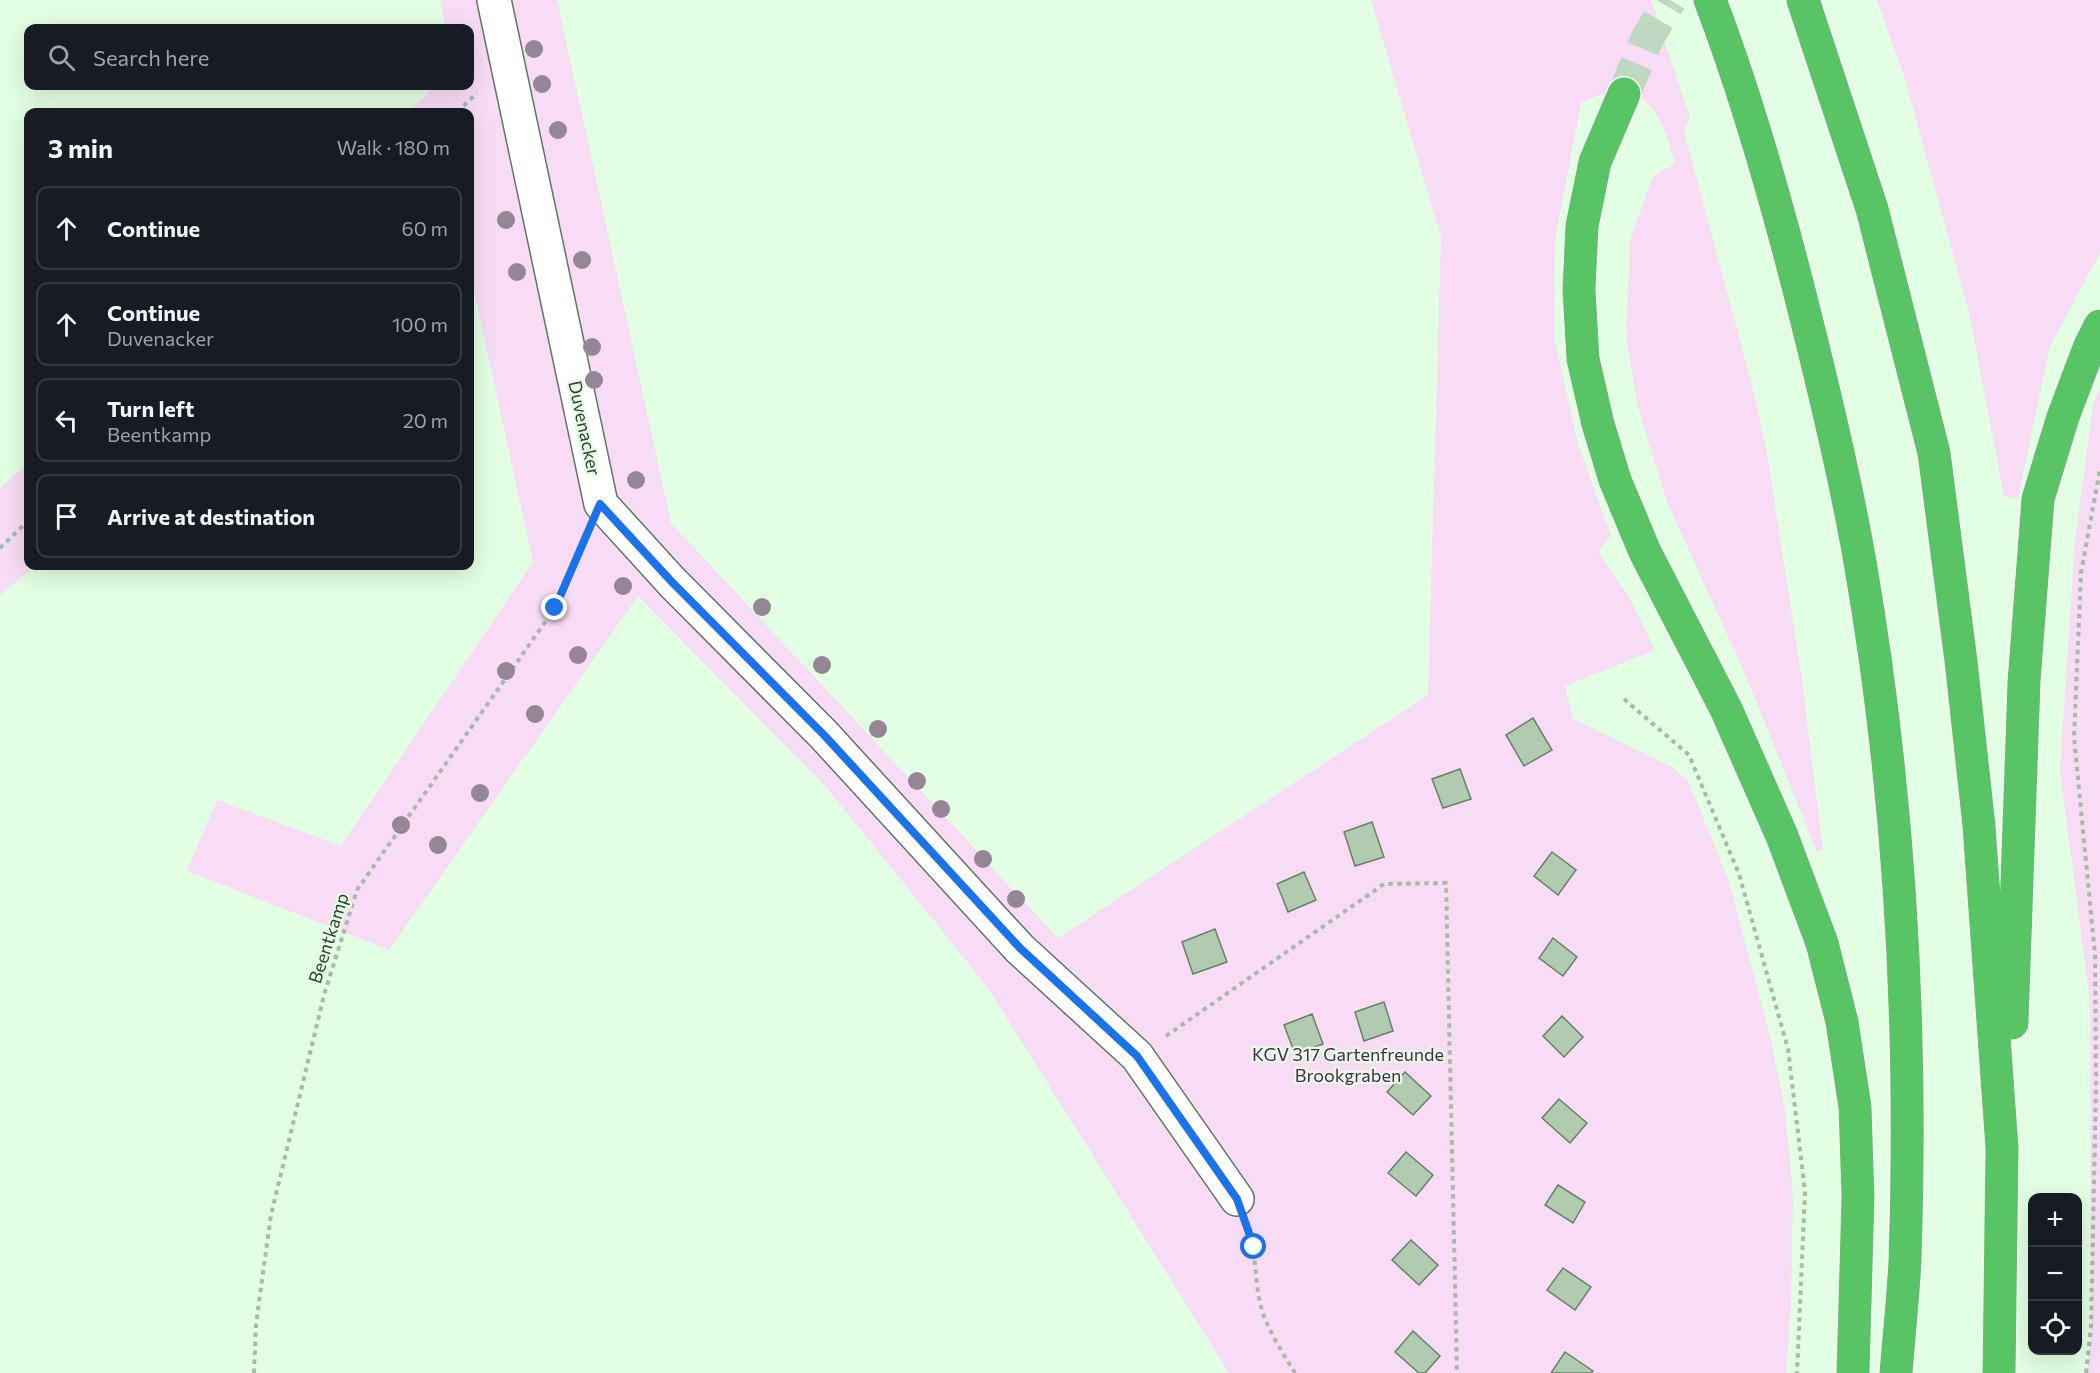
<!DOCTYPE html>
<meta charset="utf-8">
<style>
body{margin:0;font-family:Commissioner,sans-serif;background:#242831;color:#f1f3f6}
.controls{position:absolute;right:18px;bottom:18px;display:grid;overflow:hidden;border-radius:12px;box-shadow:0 6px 24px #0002}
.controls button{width:54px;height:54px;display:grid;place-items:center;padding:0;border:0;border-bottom:2px solid #363941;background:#171b24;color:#f1f3f6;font:30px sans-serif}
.stop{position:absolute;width:18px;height:18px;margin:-14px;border:4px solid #1a73e8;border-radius:50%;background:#fff}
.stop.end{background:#1a73e8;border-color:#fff;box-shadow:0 2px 6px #0008}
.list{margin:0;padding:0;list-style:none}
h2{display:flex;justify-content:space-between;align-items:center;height:78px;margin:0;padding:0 24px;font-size:26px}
h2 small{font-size:20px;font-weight:400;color:#9ea1a6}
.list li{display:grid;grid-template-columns:39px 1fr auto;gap:18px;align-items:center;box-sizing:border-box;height:84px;margin:0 12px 12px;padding:0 12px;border:2px solid #363941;border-radius:12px}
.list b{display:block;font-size:22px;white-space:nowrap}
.list p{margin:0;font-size:20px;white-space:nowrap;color:#9ea1a6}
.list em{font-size:20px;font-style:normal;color:#9ea1a6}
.icon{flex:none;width:33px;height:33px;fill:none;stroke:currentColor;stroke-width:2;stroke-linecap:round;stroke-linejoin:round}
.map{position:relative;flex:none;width:2100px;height:1373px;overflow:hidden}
.search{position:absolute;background:#171b24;box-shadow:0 6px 24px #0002;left:24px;top:24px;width:450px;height:66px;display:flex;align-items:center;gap:15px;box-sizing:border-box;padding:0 21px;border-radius:12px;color:#9ea1a6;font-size:22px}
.panel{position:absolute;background:#171b24;box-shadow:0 6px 24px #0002;left:24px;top:108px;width:450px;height:462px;border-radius:12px}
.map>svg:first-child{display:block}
</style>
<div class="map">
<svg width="2100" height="1373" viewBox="0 0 2100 1373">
<rect width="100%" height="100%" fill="#e2fee3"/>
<g fill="#f8dbf5">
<path d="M440,0H557L671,523L1058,938L1428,695L1441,237L1371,0H1651L1690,118L1684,131L1754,393L1767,453L1802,680L1823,850L1817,852L1743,669L1667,502L1638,407L1626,338L1630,241L1653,176L1675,164C1665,128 1653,82 1603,94C1596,96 1588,100 1581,103L1555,239L1554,337L1578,444L1611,536L1598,552L1629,597L1655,650L1565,686L1573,719L1672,767L1688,781L1728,878L1770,1036L1785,1110L1793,1194L1791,1307L1786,1373H1229L988,988L827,788L638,596L389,950L187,871L217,800L341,846L533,562L470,273V112H409L435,86H470V28H446Z"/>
<polygon points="1877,0 2100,0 2100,253 2050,346 2018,498 2004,496 1969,312 1905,79"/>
<polygon points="2100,388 2100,1373 2087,1373 2091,1334 2090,1003 2060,770 2075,541 2093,405"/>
<polygon points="28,463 28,566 35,566 0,595 0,488"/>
</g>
<g fill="#b0cbb0" stroke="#678067" stroke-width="1.5">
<polygon points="1533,718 1552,750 1524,766 1506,735"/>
<polygon points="1460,769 1471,799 1443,808 1432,779"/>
<polygon points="1372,822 1384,857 1355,866 1344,832"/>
<polygon points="1552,852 1576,870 1558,895 1534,876"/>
<polygon points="1304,872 1316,900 1288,912 1277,884"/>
<polygon points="1215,929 1227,962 1193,974 1182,942"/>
<polygon points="1553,938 1577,957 1563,976 1539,958"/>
<polygon points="1384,1002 1393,1031 1364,1041 1355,1012"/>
<polygon points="1312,1014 1323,1044 1295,1054 1284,1025"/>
<polygon points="1562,1016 1583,1037 1564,1057 1543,1036"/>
<polygon points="1405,1072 1431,1096 1413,1115 1387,1092"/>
<polygon points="1559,1099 1587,1123 1570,1143 1542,1118"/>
<polygon points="1406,1152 1433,1175 1416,1196 1388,1173"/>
<polygon points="1558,1185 1585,1202 1573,1223 1545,1205"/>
<polygon points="1411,1240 1438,1265 1419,1285 1392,1260"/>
<polygon points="1563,1268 1591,1287 1575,1310 1547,1290"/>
<polygon points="1413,1331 1440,1356 1425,1373 1419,1373 1395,1352"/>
<polygon points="1565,1352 1593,1371 1591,1373 1551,1373"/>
</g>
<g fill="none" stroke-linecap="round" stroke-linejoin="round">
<polyline stroke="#bfd8c0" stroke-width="33" stroke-dasharray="33 16" stroke-linecap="butt" points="1624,94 1647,39 1670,0"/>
<defs>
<polyline id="minor" points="494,0 601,504 672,582 824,735 1020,949 1137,1056 1237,1199"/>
<g id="highway">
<path d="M1710,0C1750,105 1780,213 1807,322C1827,402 1846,481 1860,562C1900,793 1913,1027 1905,1261C1903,1298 1899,1336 1896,1373"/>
<polyline points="1803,0 1872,209 1934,453 1961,661 1979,826 2002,1148 1999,1373"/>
<polyline points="1624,94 1595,162 1582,226 1579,290 1583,359 1598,424 1615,480 1645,552 1726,709 1782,836 1822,943 1842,1022 1855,1107 1858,1197 1853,1373"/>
<polyline points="2012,1023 2024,682 2038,499 2063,417 2089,348 2100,326"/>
</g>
</defs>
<use href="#minor" stroke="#5e775f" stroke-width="36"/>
<use href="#highway" stroke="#fff" stroke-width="36"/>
<g stroke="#a5bba6" stroke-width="4" stroke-dasharray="4.5 4.5" stroke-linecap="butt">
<polyline points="457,112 477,93"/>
<polyline points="0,548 28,521"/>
<polyline points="1624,699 1689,755 1739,874 1788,1049 1805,1192 1797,1373"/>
<polyline points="1166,1036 1384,884 1446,883 1457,1373"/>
<path d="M1249,1234C1256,1255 1255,1276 1259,1298C1264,1325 1281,1350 1295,1373"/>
<polyline points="254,1373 256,1324 271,1215 324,995 357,890 555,608 585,540"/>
<polyline points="2086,1373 2091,1327 2096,1084 2095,955 2074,737 2081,573 2100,469"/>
</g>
<use href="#minor" stroke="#fff" stroke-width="33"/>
<use href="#highway" stroke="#59c465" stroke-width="33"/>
</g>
<g fill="#948694">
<circle cx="534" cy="49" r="9"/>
<circle cx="542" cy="84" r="9"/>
<circle cx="558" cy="130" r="9"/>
<circle cx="506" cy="220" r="9"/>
<circle cx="582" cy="260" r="9"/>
<circle cx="517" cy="272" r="9"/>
<circle cx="592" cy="347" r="9"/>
<circle cx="594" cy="380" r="9"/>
<circle cx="636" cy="480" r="9"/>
<circle cx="623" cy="586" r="9"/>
<circle cx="762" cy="607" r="9"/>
<circle cx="578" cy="655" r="9"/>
<circle cx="822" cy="665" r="9"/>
<circle cx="506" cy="671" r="9"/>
<circle cx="535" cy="714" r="9"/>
<circle cx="878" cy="729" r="9"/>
<circle cx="917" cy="781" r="9"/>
<circle cx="480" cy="793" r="9"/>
<circle cx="941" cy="809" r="9"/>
<circle cx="401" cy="825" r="9"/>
<circle cx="438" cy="845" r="9"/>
<circle cx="983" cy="859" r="9"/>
<circle cx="1016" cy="899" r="9"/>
</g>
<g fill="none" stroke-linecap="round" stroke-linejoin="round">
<polyline stroke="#1a73e8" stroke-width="8" points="555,608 600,504 672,582 824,735 1020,948 1137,1056 1237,1199 1254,1247"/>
</g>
<g text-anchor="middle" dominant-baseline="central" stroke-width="4.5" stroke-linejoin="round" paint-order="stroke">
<g font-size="18" fill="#333f34" stroke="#e2fee3">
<text transform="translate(585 428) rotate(78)">Duvenacker</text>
<text transform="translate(328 938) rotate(-72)">Beentkamp</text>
</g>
<g font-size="18" fill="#552453" stroke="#e2fee3">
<text x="1348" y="1054">KGV 317 Gartenfreunde<tspan x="1348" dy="21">Brookgraben</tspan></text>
</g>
</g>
</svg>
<div class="controls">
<button>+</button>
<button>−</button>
<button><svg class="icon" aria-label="locate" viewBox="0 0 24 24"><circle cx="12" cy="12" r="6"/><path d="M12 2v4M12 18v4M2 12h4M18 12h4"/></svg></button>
</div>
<div class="stop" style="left:1254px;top:1247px"></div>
<div class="stop end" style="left:555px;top:608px"></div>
<div class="search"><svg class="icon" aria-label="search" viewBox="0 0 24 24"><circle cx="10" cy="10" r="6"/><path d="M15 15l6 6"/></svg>Search here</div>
<section class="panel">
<h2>3 min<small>Walk · 180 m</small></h2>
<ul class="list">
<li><svg class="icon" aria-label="ahead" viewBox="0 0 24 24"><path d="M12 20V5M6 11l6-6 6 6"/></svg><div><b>Continue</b></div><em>60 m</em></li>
<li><svg class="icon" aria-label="ahead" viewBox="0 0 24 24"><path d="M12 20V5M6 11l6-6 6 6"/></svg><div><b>Continue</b><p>Duvenacker</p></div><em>100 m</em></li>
<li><svg class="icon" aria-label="left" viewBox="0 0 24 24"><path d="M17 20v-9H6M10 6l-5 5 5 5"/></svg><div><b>Turn left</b><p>Beentkamp</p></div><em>20 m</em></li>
<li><svg class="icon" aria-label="arrive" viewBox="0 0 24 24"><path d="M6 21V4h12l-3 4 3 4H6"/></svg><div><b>Arrive at destination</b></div></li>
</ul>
</section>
</div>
